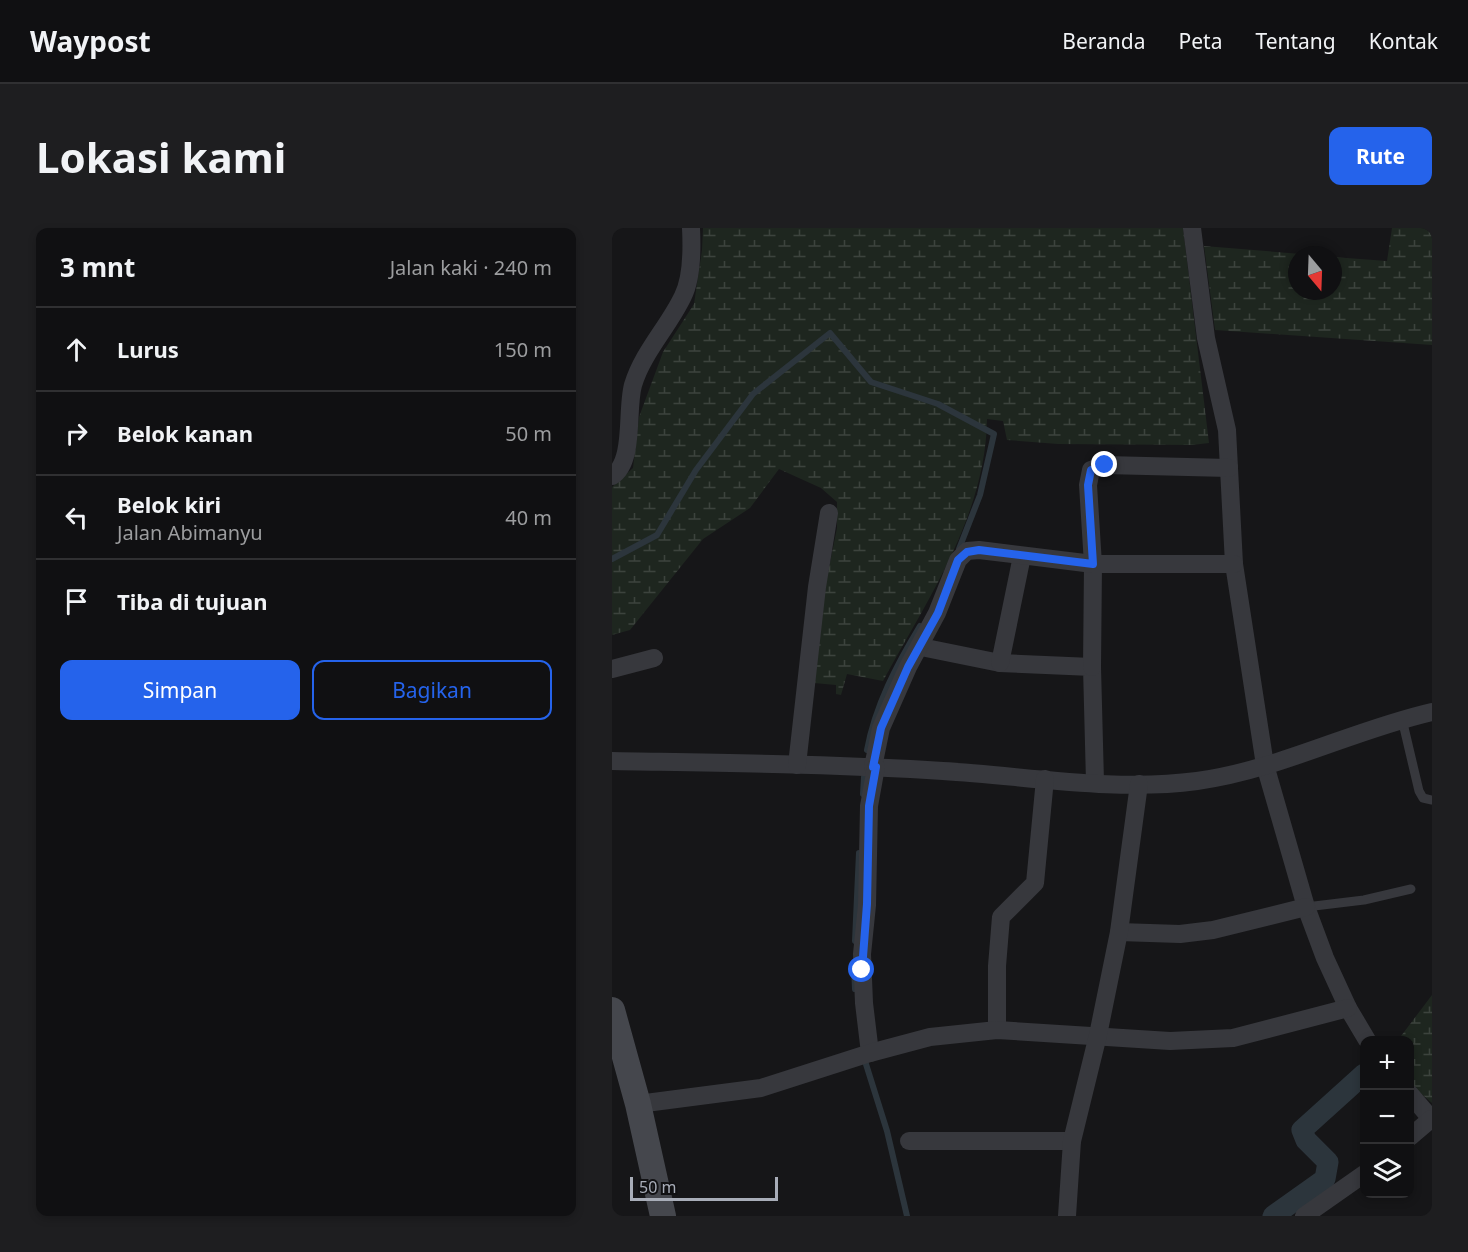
<!DOCTYPE html>
<html lang="id">
<meta charset="utf-8">
<style>
body{margin:0;font-family:"Noto Sans",sans-serif;background:#1e1e20;color:#f1f3f6}
.controls{position:absolute;right:18px;bottom:18px;display:grid;overflow:hidden;border-radius:12px;box-shadow:0 3px 9px #0003}
.controls button{width:54px;height:54px;display:grid;place-items:center;padding:0;border:0;border-bottom:2px solid #303032;background:#101012;color:#f1f3f6;font:30px sans-serif}
.compass{position:absolute;left:676px;top:18px;width:54px;height:54px;border-radius:50%;background:#101012;box-shadow:0 3px 9px #0003;rotate:161deg}
.scale{position:absolute;left:18px;bottom:15px;width:148px;box-sizing:border-box;padding-left:6px;border:3px solid #a8adb8;border-top:0;font-size:16px;line-height:21px;white-space:nowrap;color:#a8adb8;-webkit-text-stroke:4px #111113;paint-order:stroke}
.stop{position:absolute;width:18px;height:18px;margin:-14px;border:4px solid #2563eb;border-radius:50%;background:#fff}
.stop.end{background:#2563eb;border-color:#fff;box-shadow:0 2px 6px #0008}
.list{margin:0;padding:0;list-style:none}
h2{display:flex;justify-content:space-between;align-items:center;height:78px;margin:0;padding:0 24px;font-size:26px}
h2 small{font-size:20px;font-weight:400;color:#9c9d9f}
.list li{display:grid;grid-template-columns:39px 1fr auto;gap:18px;align-items:center;box-sizing:border-box;height:84px;padding:0 24px;border-top:2px solid #303032}
.list b{display:block;font-size:22px;white-space:nowrap}
.list p{margin:0;font-size:20px;white-space:nowrap;color:#9c9d9f}
.list em{font-size:20px;font-style:normal;color:#9c9d9f}
.actions{display:flex;gap:12px;padding:18px 24px}
.actions a{flex:1;padding:14px 0;border:2px solid #2563eb;border-radius:12px;text-align:center;font-size:21px;color:#2563eb}
.actions .main{background:#2563eb;color:#fff}
.icon{flex:none;width:33px;height:33px;fill:none;stroke:currentColor;stroke-width:2;stroke-linecap:round;stroke-linejoin:round}
.map{position:relative;flex:none;width:820px;height:988px;overflow:hidden;border-radius:12px}
header{display:flex;align-items:center;gap:36px;box-sizing:border-box;height:84px;padding:0 30px;background:#101012;border-bottom:2px solid #303032}
header strong{font-size:28px}
nav{display:flex;gap:33px;margin-inline-start:auto;font-size:21px}
.intro{display:flex;align-items:center;justify-content:space-between;box-sizing:border-box;height:144px;padding:0 36px}
h1{margin:0;font-size:42px}
.button{padding:15px 27px;border-radius:12px;background:#2563eb;color:#fff;font-size:21px;font-weight:700}
main{display:flex;gap:36px;padding:0 36px}
aside{flex:1;background:#101012;border-radius:12px;box-shadow:0 3px 9px #0003}
.map>svg:first-child{display:block}
</style>
<header>
<strong>Waypost</strong>
<nav><a>Beranda</a><a>Peta</a><a>Tentang</a><a>Kontak</a></nav>
</header>
<div class="intro"><h1>Lokasi kami</h1><a class="button">Rute</a></div>
<main>
<aside>
<h2>3 mnt<small>Jalan kaki · 240 m</small></h2>
<ul class="list">
<li><svg class="icon" aria-label="ahead" viewBox="0 0 24 24"><path d="M12 20V5M6 11l6-6 6 6"/></svg><div><b>Lurus</b></div><em>150 m</em></li>
<li><svg class="icon" aria-label="right" viewBox="0 0 24 24"><path d="M7 20v-9h11M14 6l5 5-5 5"/></svg><div><b>Belok kanan</b></div><em>50 m</em></li>
<li><svg class="icon" aria-label="left" viewBox="0 0 24 24"><path d="M17 20v-9H6M10 6l-5 5 5 5"/></svg><div><b>Belok kiri</b><p>Jalan Abimanyu</p></div><em>40 m</em></li>
<li><svg class="icon" aria-label="arrive" viewBox="0 0 24 24"><path d="M6 21V4h12l-3 4 3 4H6"/></svg><div><b>Tiba di tujuan</b></div></li>
</ul>
<div class="actions"><a class="main">Simpan</a><a>Bagikan</a></div>
</aside>
<div class="map">
<svg width="820" height="988" viewBox="0 0 820 988">
<defs>
<pattern id="wetland-marsh" width="20" height="14" patternUnits="userSpaceOnUse" patternTransform="scale(1.5)"><rect width="20" height="14" fill="#1e261f"/><path d="M1 5h8M5 5V1M11 12h8M15 12V8" fill="none" stroke="#3c433d"/></pattern>
</defs>
<rect width="100%" height="100%" fill="#161618"/>
<g fill="url(#wetland-marsh)">
<path d="M91,0H571L597,215L580,217L446,216L395,212L391,193L375,191C374,287 315,372 271,453L235,446L229,467L224,466V457L202,455L212,364L225,300V274L209,260L167,241L138,280L91,311L18,402L0,407V259L21,240L27,189L51,124L82,76L90,22Z"/>
<polygon points="780,0 820,0 820,117 603,102 592,18 701,27 685,27 685,63 721,63 721,29 775,33"/>
<polygon points="820,767 820,875 798,856 798,812 786,812"/>
</g>
<g fill="none" stroke-linecap="round" stroke-linejoin="round">
<g stroke="#2c353c" stroke-width="6">
<polyline points="0,331 45,307 84,242 141,166 218,105 259,154 326,176 382,206 368,267 347,321"/>
<path d="M255,522C263,478 285,436 308,398"/>
<polyline points="251,566 252,549"/>
<polyline points="243,713 247,625"/>
<polyline points="242,738 243,761"/>
<polyline points="253,833 275,903 295,988"/>
</g>
<polyline stroke="#2c353c" stroke-width="21" points="661,988 713,951 716,934 694,912 690,902 752,846"/>
<g stroke="#37383d" stroke-width="9">
<polyline points="790,491 807,563 811,570 820,572"/>
<polyline points="694,679 752,672 799,661"/>
</g>
<g stroke="#37383d" stroke-width="18">
<polyline points="580,0 594,110 615,202 622,336 653,537 694,679 713,730 736,780 755,812"/>
<path d="M0,248C23,234 14,182 21,157C31,124 57,98 71,68C80,50 80,20 79,0"/>
<polyline points="309,419 388,435 480,439 483,554"/>
<polyline points="388,435 410,328"/>
<polyline points="480,439 481,336 476,257 479,242 493,237 617,240"/>
<polyline points="0,441 42,430"/>
<path d="M0,533C110,535 221,536 331,543C415,548 502,564 585,553C666,542 741,502 820,484"/>
<polyline points="185,537 205,359 217,285"/>
<polyline points="261,539 269,500 296,439 325,385 346,332 355,323 367,322 481,336 622,336"/>
<polyline points="507,704 568,706 601,702 694,679"/>
<polyline points="385,802 385,738 389,689 423,655 433,551"/>
<polyline points="258,825 252,775 250,726 255,677 257,578 264,539"/>
<polyline points="798,866 820,892"/>
<polyline points="26,876 149,860 258,825 318,809 385,802 558,813 621,810 736,780"/>
<polyline points="798,909 819,891"/>
<polyline points="297,913 460,913"/>
<polyline points="455,988 460,913 486,807 507,704 527,556"/>
<polyline points="692,988 752,946"/>
</g>
<polyline stroke="#45474d" stroke-width="26" points="0,782 26,876 51,988"/>
</g>
<g fill="none" stroke-linecap="round" stroke-linejoin="round">
<polyline stroke="#2563eb" stroke-width="8" points="250,742 255,676 257,578 264,539 261,539 269,500 296,439 326,385 346,332 355,324 367,322 481,336 476,257 479,242 493,237"/>
</g>
</svg>
<div class="controls">
<button>+</button>
<button>−</button>
<button><svg class="icon" aria-label="layers" viewBox="0 0 24 24"><path d="M12 4l9 5-9 5-9-5zM3 14l9 5 9-5"/></svg></button>
</div>
<svg class="compass" viewBox="-18 -18 36 36"><path d="M0-13l5 13h-10z" fill="#e53935"/><path d="M0 13l5-13h-10z" fill="#9c9d9f"/></svg>
<div class="scale">50 m</div>
<div class="stop" style="left:250px;top:742px"></div>
<div class="stop end" style="left:493px;top:237px"></div>
</div>
</main>
